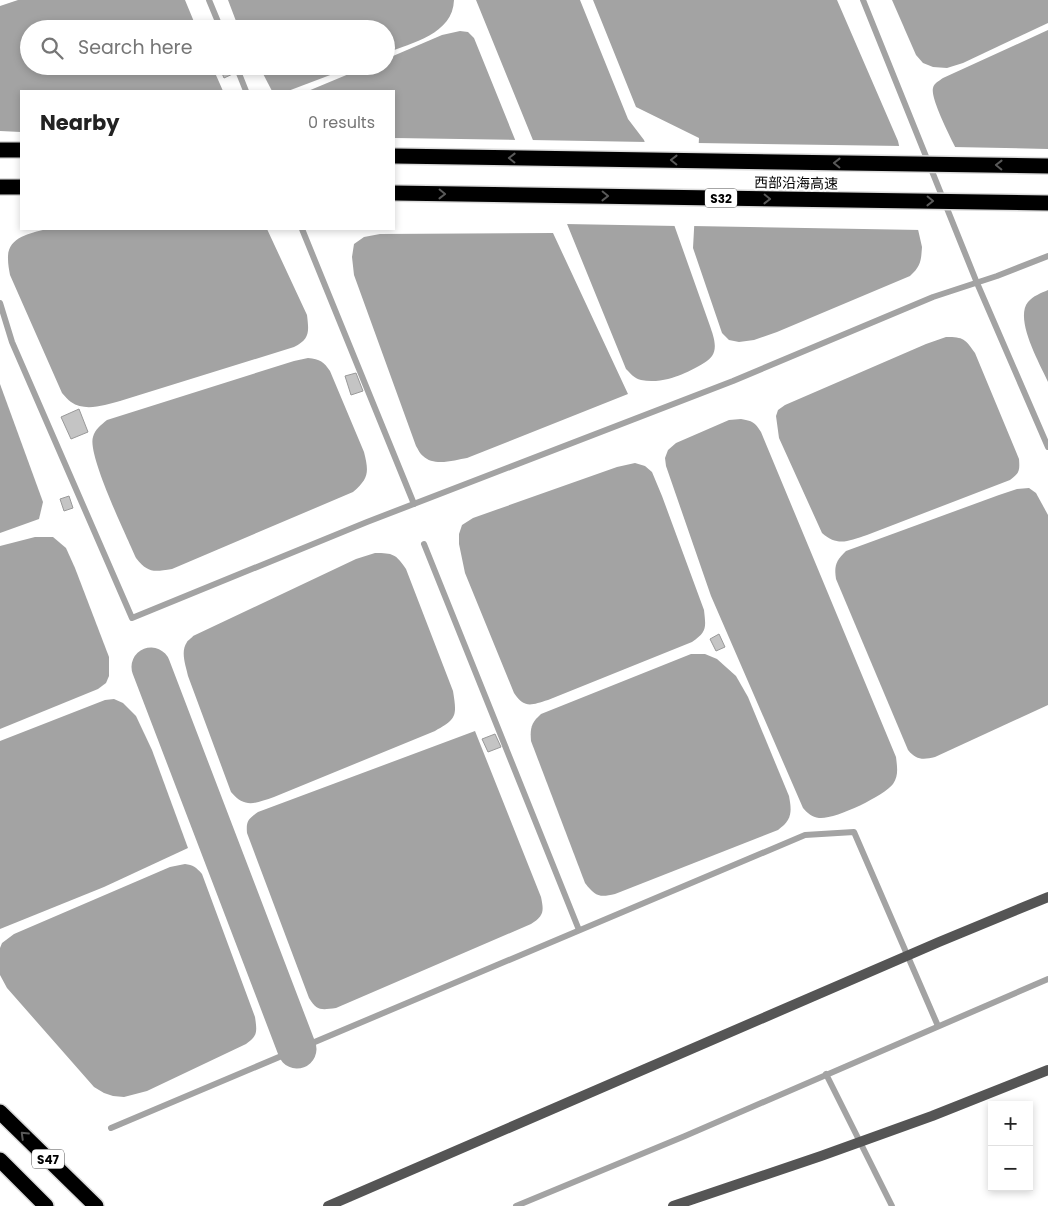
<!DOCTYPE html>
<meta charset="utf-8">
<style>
body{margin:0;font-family:Poppins,"Noto Sans SC",sans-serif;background:#f6f6f6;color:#222}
.controls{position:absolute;right:15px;bottom:15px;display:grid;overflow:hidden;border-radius:0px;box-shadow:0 2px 8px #0003}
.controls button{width:45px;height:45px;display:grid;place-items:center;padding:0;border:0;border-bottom:1px solid #e0e0e0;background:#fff;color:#222;font:25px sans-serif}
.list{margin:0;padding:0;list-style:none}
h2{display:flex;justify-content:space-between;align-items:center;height:65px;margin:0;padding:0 20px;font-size:21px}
h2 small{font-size:16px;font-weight:400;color:#767676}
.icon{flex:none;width:28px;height:28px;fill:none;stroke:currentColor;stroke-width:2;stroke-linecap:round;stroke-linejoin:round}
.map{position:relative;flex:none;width:1048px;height:1206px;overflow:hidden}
.search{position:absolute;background:#fff;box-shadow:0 2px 8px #0003;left:20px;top:20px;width:375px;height:55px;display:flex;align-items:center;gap:12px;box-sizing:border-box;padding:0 18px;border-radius:28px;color:#767676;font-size:19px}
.panel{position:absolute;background:#fff;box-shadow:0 2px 8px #0003;left:20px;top:90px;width:375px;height:140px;border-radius:0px}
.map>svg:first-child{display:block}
</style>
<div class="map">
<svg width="1048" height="1206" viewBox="0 0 1048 1206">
<rect width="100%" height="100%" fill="#fff"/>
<g fill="#a3a3a3">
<polygon points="18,0 185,0 197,29 29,29 29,66 212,66 223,91 21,91 21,184 0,189 0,6"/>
<path d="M228,0H454C453,34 412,43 386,53V29H239Z"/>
<path d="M476,0H580L628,119L644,140L710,326C713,335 718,347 712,356C707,364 678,377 668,379C660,381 650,382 641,380C634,378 631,374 626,369Z"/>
<path d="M593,0H837L898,141L922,247C921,261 921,266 910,276L777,332L754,340L739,342L729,340L722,333L693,248L699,138L636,107Z"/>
<polygon points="892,0 1048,0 1048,23 963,63 947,68 933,67 923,63 916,55"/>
<path d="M1048,30V183L982,198C973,180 929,103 933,88C934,83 939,81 943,78Z"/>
<polygon points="460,31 468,32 474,38 533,184 394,179 394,91 308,91 368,66 386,66 386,59 442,35"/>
<polygon points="259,66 354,66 288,91 272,91"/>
<path d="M46,229H267L307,315C309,332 310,339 294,347L120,401C105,405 85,412 71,402C68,400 65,396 62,393L10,275C9,270 8,264 8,259C7,237 29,234 46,229Z"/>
<path d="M553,233L628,394L467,458C455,460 434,467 423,456C420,454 418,449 416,446L354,275L352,257L354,244L364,237L380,234Z"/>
<path d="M1048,290V382C1040,364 1014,319 1028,302C1033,296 1041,293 1048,290Z"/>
<path d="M946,337C964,337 965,339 975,353L1019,459C1020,472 1019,473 1010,480L867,535C848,541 838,547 822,533L779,438L776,416L778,410L785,405L926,344Z"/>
<path d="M308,358C320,359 324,362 330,371L364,452C369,472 369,478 353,492L172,569C153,572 148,573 136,558C127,537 87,455 93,437C95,429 101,425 107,420L294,361Z"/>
<polygon points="0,384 43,502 39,519 0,533"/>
<path d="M741,419C752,421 755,422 761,432L896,757C897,766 899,776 893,784C884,796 834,820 819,818C812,817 807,813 803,808L711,596L666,466L665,458L668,450L676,443L729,420Z"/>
<path d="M635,463L645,466L652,472L662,496L704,610C706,628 707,632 692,642L548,700C531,705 525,709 514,693L465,573L459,544V534L462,525L473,518L617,467Z"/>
<path d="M1029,488L1036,493L1048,515V705L935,757C923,760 916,760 908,750L836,579C834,565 836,561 846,551L999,495L1017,489Z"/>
<polygon points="35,537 53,537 66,548 75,568 109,657 109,676 106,683 98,689 0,729 0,546"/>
<path d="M375,553C393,553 396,554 406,569L453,691C457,716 457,719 435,731L274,797C256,803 245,809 231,792L188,676C186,666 180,652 187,642C187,641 193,637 193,636L356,559Z"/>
<path d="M691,654H705L717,659L736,676L748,697L789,796C792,812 792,820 778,830L615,894C599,898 595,896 585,883L531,741C530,728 531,723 541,714Z"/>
<polygon points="114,699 123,703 136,716 152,750 188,848 104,887 0,929 0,741 105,700"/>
<path d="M475,731L541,897C544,911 544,916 531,924L336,1008C321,1010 317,1011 309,998L247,833C246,821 248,819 258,812Z"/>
<path d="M185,864C193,865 196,867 202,874L255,1017C257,1031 258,1036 246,1044L147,1091L124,1097L113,1096L104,1093L94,1087L7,988L0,975V948L2,943L14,934L170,867Z"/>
</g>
<g fill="#fff">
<polygon points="0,131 21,132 21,187 0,192"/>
<polygon points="394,138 518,140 535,185 533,186 471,192 394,181"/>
<polygon points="531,140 647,142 677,226 565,224"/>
<polygon points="697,143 902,146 921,230 692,226"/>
<polygon points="953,147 1048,149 1048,186 982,200 979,199"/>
</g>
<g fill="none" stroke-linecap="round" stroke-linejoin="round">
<g stroke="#a3a3a3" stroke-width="6">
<polyline points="209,0 221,29"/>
<polyline points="863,0 977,283 1048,447"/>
<polyline points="236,66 246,91"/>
<polyline points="302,229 414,504"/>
<polyline points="0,303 12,342 132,618 367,522 733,381 933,297 997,276 1048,256"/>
<polyline points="424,544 579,930"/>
<polyline points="826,1074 892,1206"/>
<polyline points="111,1128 805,835 854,832 938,1026"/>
<polyline points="516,1206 685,1136 1048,979"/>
</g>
<polyline stroke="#a3a3a3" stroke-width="39" points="151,667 297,1049"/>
</g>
<g fill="#c4c4c4" stroke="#999">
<polygon points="219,66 234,66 237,72 224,78"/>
<polygon points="356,373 363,391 351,395 345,376"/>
<polygon points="79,409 88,432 71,439 61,417"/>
<polygon points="69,496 73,508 64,511 60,499"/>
<polygon points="719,634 725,647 716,651 710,639"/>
<polygon points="495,734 501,747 488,752 482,739"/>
</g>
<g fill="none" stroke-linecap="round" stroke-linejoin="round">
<defs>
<g id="motorway">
<polyline points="0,150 21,150"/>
<polyline points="394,156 1048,166"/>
<polyline points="0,187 21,187"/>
<polyline points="394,193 1048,203"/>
<polyline points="0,1112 96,1206"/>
<polyline points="0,1160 46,1206"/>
</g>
</defs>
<use href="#motorway" stroke="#dbdbdb" stroke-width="18"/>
<g stroke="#555" stroke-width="10">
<polyline points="328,1206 939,942 1048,897"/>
<polyline points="673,1206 821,1156 932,1116 1048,1070"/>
</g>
<use href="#motorway" stroke="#000" stroke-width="15"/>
</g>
<defs><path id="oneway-chevron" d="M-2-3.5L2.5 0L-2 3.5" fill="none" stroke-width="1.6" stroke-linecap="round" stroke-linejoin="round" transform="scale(1.25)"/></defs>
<g stroke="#595959">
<use href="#oneway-chevron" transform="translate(512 158) rotate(-179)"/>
<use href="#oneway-chevron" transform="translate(674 160) rotate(-179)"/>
<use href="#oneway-chevron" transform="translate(837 163) rotate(-179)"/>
<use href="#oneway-chevron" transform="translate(999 165) rotate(-179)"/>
<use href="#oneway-chevron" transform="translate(442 194) rotate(1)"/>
<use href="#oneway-chevron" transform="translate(605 196) rotate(1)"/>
<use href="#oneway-chevron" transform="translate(767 199) rotate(1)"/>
<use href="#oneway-chevron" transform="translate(930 201) rotate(1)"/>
<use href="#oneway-chevron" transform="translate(24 1135) rotate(-136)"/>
</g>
<g text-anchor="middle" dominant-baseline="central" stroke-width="4" stroke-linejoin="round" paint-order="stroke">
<g fill="#fff" stroke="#4c4c4c" stroke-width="1">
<rect x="705" y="188.5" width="32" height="19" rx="4"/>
<rect x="32" y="1149.5" width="32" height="19" rx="4"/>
</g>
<g font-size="12" font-weight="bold" fill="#000">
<text x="721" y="198">S32</text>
<text x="48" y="1159">S47</text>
</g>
<g font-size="14" fill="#000" stroke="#fff">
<text transform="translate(796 183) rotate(1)">西部沿海高速</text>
</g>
</g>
</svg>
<div class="controls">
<button>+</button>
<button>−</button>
</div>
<div class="search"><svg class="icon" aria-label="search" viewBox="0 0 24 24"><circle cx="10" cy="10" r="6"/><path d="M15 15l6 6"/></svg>Search here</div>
<section class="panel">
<h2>Nearby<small>0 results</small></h2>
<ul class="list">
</ul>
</section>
</div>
